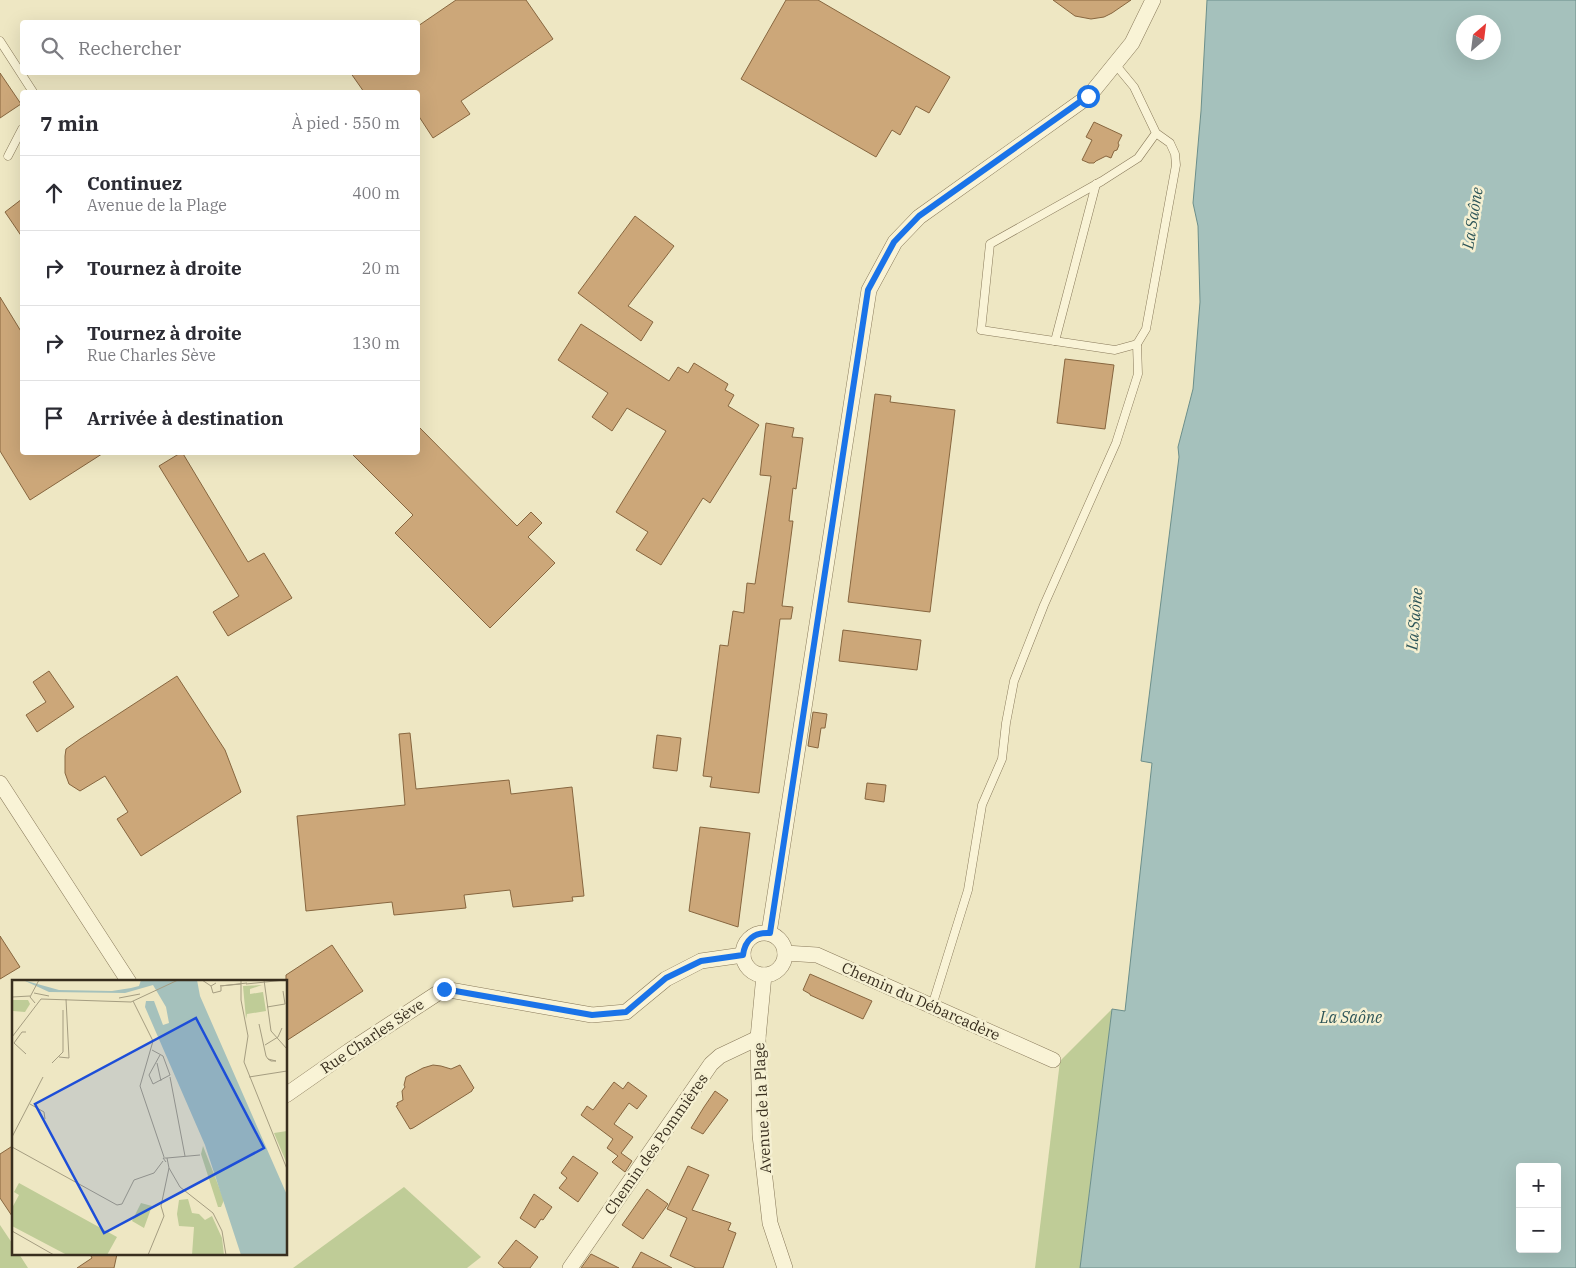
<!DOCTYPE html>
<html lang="fr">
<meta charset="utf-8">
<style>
body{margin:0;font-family:"IBM Plex Serif",serif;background:#f2f2f3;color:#2b2b33}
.controls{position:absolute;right:15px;bottom:15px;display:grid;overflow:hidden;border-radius:5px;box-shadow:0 5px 20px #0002}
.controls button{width:45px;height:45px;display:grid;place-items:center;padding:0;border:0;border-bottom:1px solid #e1e1e2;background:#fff;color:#2b2b33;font:25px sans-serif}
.compass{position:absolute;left:1456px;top:15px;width:45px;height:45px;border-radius:50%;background:#fff;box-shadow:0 5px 20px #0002;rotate:28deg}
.stop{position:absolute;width:15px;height:15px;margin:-11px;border:4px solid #1a73e8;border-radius:50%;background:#fff}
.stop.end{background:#1a73e8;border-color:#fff;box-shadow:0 1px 5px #0008}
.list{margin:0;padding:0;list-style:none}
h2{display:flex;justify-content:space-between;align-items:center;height:65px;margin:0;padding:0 20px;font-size:21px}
h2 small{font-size:16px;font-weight:400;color:#7c7c81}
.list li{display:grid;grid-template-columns:32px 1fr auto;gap:15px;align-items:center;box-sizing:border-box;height:75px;padding:0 20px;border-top:1px solid #e1e1e2}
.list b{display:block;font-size:19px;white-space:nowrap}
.list p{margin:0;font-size:16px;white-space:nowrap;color:#7c7c81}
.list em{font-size:16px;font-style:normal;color:#7c7c81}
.icon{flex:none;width:28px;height:28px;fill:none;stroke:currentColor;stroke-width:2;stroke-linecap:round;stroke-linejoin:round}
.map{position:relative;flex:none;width:1576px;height:1268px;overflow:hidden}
.search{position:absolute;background:#fff;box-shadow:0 5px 20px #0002;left:20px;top:20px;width:400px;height:55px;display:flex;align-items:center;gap:12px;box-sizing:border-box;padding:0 18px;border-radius:5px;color:#7c7c81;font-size:19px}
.panel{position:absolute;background:#fff;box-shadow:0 5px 20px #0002;left:20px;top:90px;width:400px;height:365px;border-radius:5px}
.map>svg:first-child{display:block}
</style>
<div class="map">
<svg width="1576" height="1268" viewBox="0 0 1576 1268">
<rect width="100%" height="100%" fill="#eee7c3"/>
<g fill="#bfcc97">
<polygon points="1112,1009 1080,1268 1035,1268 1060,1061"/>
<polygon points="404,1187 481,1257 467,1268 293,1268"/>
<polygon points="0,1225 14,1246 14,1254 19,1254 28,1268 0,1268"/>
</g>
<path fill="#a5c1bc" stroke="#6c8f8b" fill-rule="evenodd" d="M1207,0H1576V1268H1080L1112,1009L1125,1011L1152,763L1141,761L1179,457L1178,447L1193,389L1200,302L1198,226L1193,203L1201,111ZM1464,22H1494V52H1464ZM1520,1167H1557V1249H1520Z"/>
<g fill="#cca779" stroke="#87663f">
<polygon points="456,0 526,0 553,39 461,101 470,114 433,138 418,115 418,92 364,92 350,72 418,72 418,26"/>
<polygon points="786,0 818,0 950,77 929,113 916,106 900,135 892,130 876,157 741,79"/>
<polygon points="1053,0 1131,0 1112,13 1104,17 1091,19 1075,16"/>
<polygon points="0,73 21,104 0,118"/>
<polygon points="1094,122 1122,135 1118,143 1119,145 1117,150 1114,151 1111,158 1106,156 1096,161 1094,163 1089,163 1082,160 1092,140 1086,137"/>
<polygon points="22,199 22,237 5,212"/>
<polygon points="635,216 674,246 628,306 653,322 641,341 578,293"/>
<polygon points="0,297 22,333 22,452 105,452 30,500 0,451"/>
<polygon points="581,324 669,381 678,367 688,373 694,363 728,384 725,390 734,395 728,406 759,425 710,503 703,498 661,565 636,550 648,532 616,512 666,431 627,408 612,431 592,417 608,393 558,360"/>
<polygon points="1065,359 1114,365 1105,429 1057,423"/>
<polygon points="875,394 891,396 890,402 955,410 930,612 848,602"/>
<polygon points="766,423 794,428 792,437 803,438 796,489 793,488 789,521 793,521 782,606 793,607 791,619 780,619 759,793 710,787 712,777 703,776 720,645 728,646 733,611 744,613 747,583 755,584 771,476 760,475"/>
<polygon points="418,426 517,526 531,512 542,523 528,537 555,563 490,628 395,533 413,515 350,452 418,452"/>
<polygon points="182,452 248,562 264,553 292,598 228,636 213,612 239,596 159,466"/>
<polygon points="843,630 921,640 917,670 839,661"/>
<polygon points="49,671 74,707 37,732 26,715 46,702 33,682"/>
<polygon points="177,676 225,750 241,792 141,856 117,819 128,812 105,776 80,791 69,784 65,773 65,756 66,749 80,739"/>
<polygon points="813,712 827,714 825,728 821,728 818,748 808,746"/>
<polygon points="410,733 416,789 509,780 511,794 572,787 584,896 572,897 573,901 513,907 510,890 464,895 466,908 394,915 392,902 306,911 297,816 405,805 399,734"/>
<polygon points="657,735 681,738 677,771 653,768"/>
<polygon points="867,783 886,785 884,802 865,799"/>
<polygon points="700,827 750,833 738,927 689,911"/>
<polygon points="0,936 20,967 0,979"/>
<polygon points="332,945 363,991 286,1041 286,975"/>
<polygon points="810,974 872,1001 863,1019 810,995 810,994 803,990"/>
<polygon points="433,1065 441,1066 451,1069 460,1065 474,1088 472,1090 472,1091 413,1128 410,1129 396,1106 398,1105 397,1103 403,1100 402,1091 405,1087 404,1085 406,1077 423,1068"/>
<polygon points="614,1082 623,1089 628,1082 647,1096 637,1109 629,1103 614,1124 633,1137 621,1153 632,1161 625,1172 612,1162 618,1156 607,1148 613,1139 581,1115 587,1106 593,1110"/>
<polygon points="715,1091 728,1100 703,1134 691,1128 704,1107"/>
<polygon points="14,1145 14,1219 0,1198 0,1154"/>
<polygon points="573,1156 598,1173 578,1202 559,1188 567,1178 561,1173"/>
<polygon points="688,1166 709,1175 692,1210 731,1223 728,1230 736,1233 723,1268 696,1268 670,1256 687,1218 667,1209"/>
<polygon points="647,1189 668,1204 643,1239 622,1225"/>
<polygon points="534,1194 552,1207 543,1220 541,1219 535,1228 520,1218"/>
<polygon points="516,1240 538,1257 530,1268 504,1268 498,1263"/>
<polygon points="641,1252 672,1268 632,1268"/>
<polygon points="90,1254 117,1254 114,1268 77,1268 92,1258"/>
<polygon points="591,1254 619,1268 581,1268"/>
</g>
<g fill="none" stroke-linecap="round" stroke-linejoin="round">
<defs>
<g id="lane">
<polyline points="0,41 33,92"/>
<polyline points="1115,64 1134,87 1156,133 1170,143 1175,154 1176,165 1146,329 1137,344 1115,350 981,330 990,244 1102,181 1138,158 1156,133"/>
<polyline points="8,156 22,129"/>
<polyline points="1055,341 1096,184"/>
<polyline points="932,1006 968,890 982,805 1002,759 1006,723 1014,681 1044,605 1116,443 1138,374 1137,344"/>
</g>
<g id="street">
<polyline points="0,783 129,982"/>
<circle cx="764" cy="954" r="21"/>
<polyline points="769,933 869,290 895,242 919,217 1089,96 1132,43 1153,0"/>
<polyline points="785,953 817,955 1053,1060"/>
<polyline points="764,975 758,1038 760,1135 770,1223 785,1268"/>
<polyline points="286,1095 349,1051 444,989 592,1015 626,1012 666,979 701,961 743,955"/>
<polyline points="570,1268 711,1064 720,1056 758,1038"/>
</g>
</defs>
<use href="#lane" stroke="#88795a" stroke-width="9"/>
<use href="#street" stroke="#88795a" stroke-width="16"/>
<use href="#lane" stroke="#f9f3d6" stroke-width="8"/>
<use href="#street" stroke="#f9f3d6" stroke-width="15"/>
</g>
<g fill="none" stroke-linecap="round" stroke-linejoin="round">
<path stroke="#1a73e8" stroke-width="6" d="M444,989L592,1015L626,1012L666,978L701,961L743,955C745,940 754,932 770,933L868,290L894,242L919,216L1088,96"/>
</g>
<g text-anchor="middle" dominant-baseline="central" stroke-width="5" stroke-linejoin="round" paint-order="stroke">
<g font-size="15" fill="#382e1e" stroke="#f5f0d2">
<text transform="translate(921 1001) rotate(24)">Chemin du Débarcadère</text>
<text transform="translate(372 1036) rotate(-34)">Rue Charles Sève</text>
<text transform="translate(762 1108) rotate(-93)">Avenue de la Plage</text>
<text transform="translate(656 1144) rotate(-55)">Chemin des Pommières</text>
</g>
<g font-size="16" font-style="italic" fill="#2d5558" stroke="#f5f0d2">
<text transform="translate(1472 218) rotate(-81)">La Saône</text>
<text transform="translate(1414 619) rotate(-85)">La Saône</text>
<text x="1351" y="1017">La Saône</text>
</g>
</g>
<g transform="translate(12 980)">
<rect width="275" height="275" fill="#eee7c3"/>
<path d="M250,5L238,9V14L251,12L254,31L235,34L234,39L231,6ZM0,20H16L18,24L13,32L1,31ZM275,151V184L262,153ZM191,166L212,220L209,227H206L189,174ZM7,203L105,257L95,275H55L0,246V228L7,215L2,212ZM176,219L180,233L187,234L193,240L200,236L210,258L212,275H180L182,247L167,246L165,234L167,220ZM129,223L140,226L132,248L120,241Z" fill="#bfcc97"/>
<path d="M11,0L47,10L100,11L119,8L127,6L129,0H185L188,16L275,215V275H229L193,165L133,27L134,21H142L151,45L157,43L154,27L141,5L113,13L37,12Z" fill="#a5c1bc"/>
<path fill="none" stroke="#a59d81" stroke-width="1" d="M190,0L199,6L204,3M229,0V20L236,56L232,82L275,189M252,0L259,51L275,69M229,4L208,6L235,3M234,4L273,0M199,6L201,13L209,11V7M22,13L37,16M0,17L18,16M107,18L128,14M121,21L141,61L128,106L152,177M23,23L18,17L27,0M255,27L273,24L271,11M247,44L254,76L256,79L259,81H264L256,79M14,52H10L2,63L14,74M0,57L29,19L119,22L166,0M253,65L266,57L270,48M140,70L151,76L158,95L141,104L137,95L148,75M47,77L57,78L54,19M40,83L51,72V30M145,83L149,101M158,97L173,176M237,97L275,91M18,124L32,132L33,139M0,157L31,97M0,167L105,225L110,224L122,200L142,193L151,181M155,178L188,175M154,182L151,178H155L157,188L168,207L201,233L210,251L214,275M0,251L42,275M136,275L152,236L149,226L157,188"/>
<path fill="#1d4ed8" fill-opacity="0.15" stroke="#1d4ed8" stroke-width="2.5" d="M184,38L252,168L92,253L23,124Z"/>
<rect width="275" height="275" fill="none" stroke="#382e1e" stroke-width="2.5"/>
</g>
</svg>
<div class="controls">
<button>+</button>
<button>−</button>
</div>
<svg class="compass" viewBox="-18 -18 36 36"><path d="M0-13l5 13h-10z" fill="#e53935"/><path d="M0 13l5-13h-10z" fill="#7c7c81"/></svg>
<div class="stop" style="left:1088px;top:96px"></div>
<div class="stop end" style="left:444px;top:989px"></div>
<div class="search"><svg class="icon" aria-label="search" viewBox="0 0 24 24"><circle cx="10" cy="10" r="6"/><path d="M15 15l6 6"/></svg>Rechercher</div>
<section class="panel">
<h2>7 min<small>À pied · 550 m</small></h2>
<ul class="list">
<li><svg class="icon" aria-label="ahead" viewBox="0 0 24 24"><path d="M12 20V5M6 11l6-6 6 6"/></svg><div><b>Continuez</b><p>Avenue de la Plage</p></div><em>400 m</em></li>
<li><svg class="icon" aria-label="right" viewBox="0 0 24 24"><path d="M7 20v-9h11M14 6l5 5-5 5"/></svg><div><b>Tournez à droite</b></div><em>20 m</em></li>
<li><svg class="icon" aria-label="right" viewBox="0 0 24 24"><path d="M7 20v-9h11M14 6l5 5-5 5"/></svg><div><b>Tournez à droite</b><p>Rue Charles Sève</p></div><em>130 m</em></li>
<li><svg class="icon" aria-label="arrive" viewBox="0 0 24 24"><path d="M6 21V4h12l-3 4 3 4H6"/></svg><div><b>Arrivée à destination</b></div></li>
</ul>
</section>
</div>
